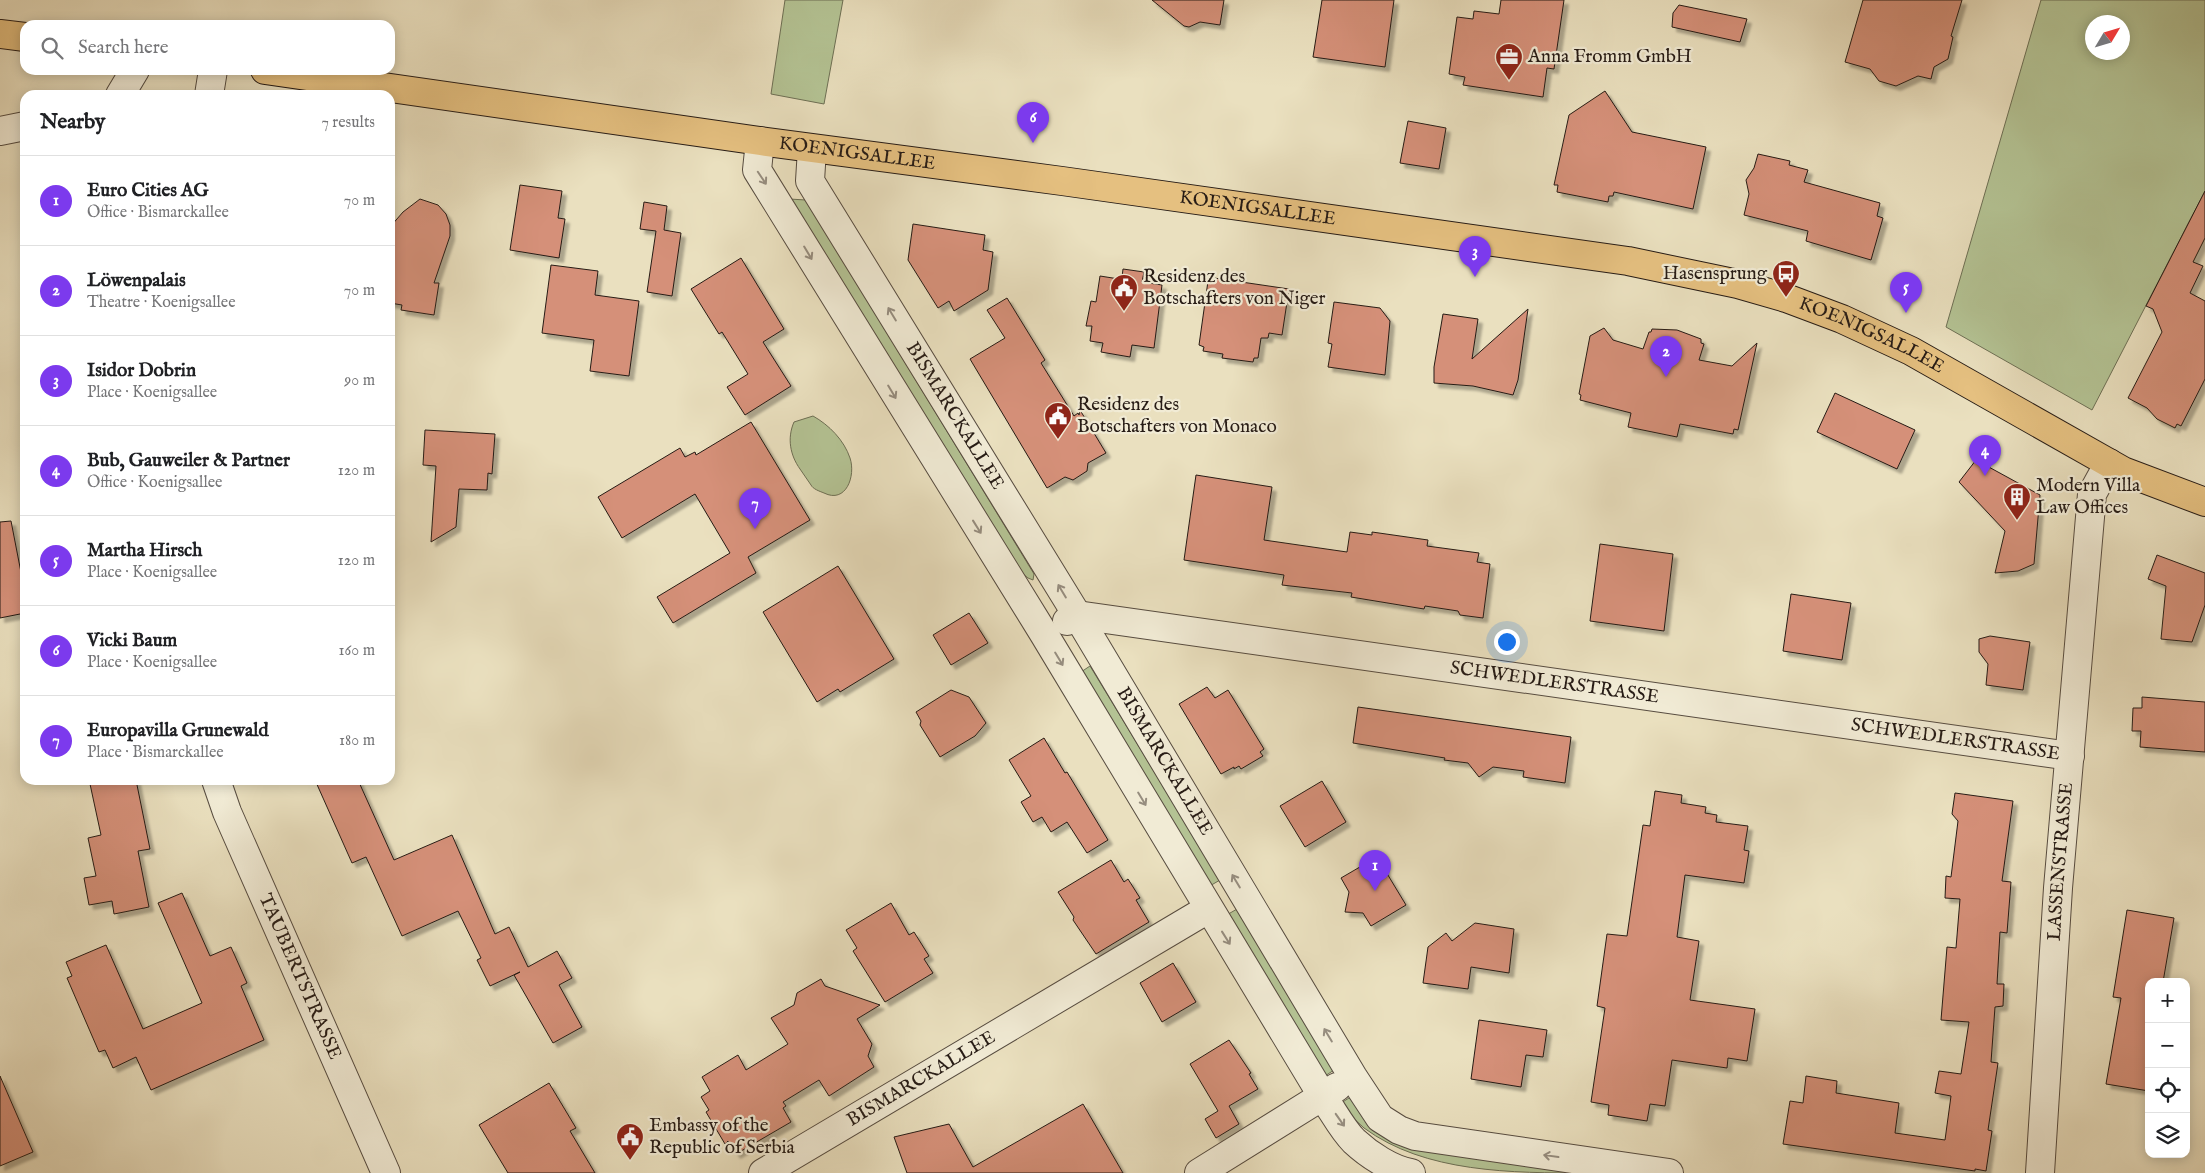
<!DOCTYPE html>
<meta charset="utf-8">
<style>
body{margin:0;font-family:"IM FELL English",serif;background:#f6f6f6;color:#202124}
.controls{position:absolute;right:15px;bottom:15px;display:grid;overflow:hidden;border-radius:10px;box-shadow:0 2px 12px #0003}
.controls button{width:45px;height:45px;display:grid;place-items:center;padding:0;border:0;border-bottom:1px solid #e0e0e0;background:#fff;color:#202124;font:25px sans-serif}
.compass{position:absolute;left:2085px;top:15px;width:45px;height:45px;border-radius:50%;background:#fff;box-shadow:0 2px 12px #0003;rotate:52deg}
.you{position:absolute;left:1506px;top:641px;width:18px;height:18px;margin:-12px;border:4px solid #fff;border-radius:50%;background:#1a73e8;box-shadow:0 0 0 8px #1a73e833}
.badge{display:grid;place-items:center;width:32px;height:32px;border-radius:50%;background:#7c3aed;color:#fff;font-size:16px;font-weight:700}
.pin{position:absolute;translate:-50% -41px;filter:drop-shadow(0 1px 2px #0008)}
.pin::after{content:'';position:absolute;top:26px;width:18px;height:15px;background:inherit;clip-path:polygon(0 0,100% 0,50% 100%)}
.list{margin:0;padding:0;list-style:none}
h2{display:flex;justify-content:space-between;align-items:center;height:65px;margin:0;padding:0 20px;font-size:21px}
h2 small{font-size:16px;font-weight:400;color:#757577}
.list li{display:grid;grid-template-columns:32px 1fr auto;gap:15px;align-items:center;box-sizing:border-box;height:90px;padding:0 20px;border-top:1px solid #e0e0e0}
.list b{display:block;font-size:19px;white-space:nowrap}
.list p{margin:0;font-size:16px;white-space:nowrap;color:#757577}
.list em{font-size:16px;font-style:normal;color:#757577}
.icon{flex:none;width:28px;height:28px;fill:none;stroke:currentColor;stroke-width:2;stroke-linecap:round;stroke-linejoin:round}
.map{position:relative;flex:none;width:2205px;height:1173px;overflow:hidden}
.search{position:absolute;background:#fff;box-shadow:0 2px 12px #0003;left:20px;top:20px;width:375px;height:55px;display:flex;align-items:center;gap:12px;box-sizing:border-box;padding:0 18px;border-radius:15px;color:#757577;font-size:19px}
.panel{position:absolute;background:#fff;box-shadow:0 2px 12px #0003;left:20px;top:90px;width:375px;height:695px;border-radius:15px}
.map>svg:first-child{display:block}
</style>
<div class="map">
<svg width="2205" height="1173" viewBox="0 0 2205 1173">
<defs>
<filter id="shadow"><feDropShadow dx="4.5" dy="4.5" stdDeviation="1" flood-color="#0004"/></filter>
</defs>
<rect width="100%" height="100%" fill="#eae0bf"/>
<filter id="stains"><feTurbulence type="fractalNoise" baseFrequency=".004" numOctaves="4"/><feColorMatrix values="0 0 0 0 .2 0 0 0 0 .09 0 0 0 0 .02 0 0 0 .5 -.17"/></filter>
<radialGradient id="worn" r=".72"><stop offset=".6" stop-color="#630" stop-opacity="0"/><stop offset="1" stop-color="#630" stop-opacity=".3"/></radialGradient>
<g fill="#b4c394" stroke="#6d6f54" fill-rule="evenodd">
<polygon points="785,0 843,0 824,104 771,94"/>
<path d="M2041,0H2205V191L2092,410L1946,327ZM2092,22H2122V52H2092Z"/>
<polygon points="789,199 806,200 1034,574 1033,580 1028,578 1016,568"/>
<path d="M813,416C829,425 844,440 850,458C856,476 846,504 824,493C819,491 813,489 811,485C807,480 804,474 800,469C790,455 787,438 794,422Z"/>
<polygon points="1090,666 1220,880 1208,887 1078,674"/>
<polygon points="1237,909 1334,1070 1325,1076 1225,916"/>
<path d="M1349,1098H1352L1367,1121L1588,1173C1512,1173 1425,1173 1364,1128C1356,1120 1345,1113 1341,1103Z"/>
</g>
<g fill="#d59079" stroke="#261b15" filter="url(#shadow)">
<polygon points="1152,0 1224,0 1220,25 1200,22 1189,27 1184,26"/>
<polygon points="1322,0 1394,0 1385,67 1313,57"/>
<polygon points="1501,0 1564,0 1554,69 1547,68 1543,97 1463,85 1465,77 1449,74 1457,17 1473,19 1474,11 1499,14"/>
<polygon points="1863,0 1962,0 1951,36 1953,37 1948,59 1934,67 1931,79 1918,76 1896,86 1879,81 1870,69 1845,62"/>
<polygon points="1679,5 1747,19 1740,42 1672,27 1673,13"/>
<polygon points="1605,91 1632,132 1706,147 1693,209 1614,192 1613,196 1609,196 1608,202 1557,192 1558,185 1554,185 1569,115"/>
<polygon points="1408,121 1446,128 1439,169 1400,163"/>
<polygon points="1758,154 1790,161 1789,165 1808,170 1804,182 1880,203 1877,216 1883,218 1871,260 1806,241 1808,231 1744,215 1749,194 1746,180 1754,168"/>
<polygon points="520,185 562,191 558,218 565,219 559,258 510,250"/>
<polygon points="2205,191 2205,238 2193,262 2203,266 2190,293 2205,301 2205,379 2181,426 2177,424 2175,428 2157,419 2147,408 2128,398 2162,332 2153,309 2146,306"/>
<polygon points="420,199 438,205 446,214 450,225 450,236 434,283 439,283 434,315 401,310 402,305 390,303 390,227 403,212"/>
<polygon points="644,202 667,206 664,230 681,233 672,296 647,292 656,231 640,229"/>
<polygon points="913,224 985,235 983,250 993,252 988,290 954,311 949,301 938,308 908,260"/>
<polygon points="741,258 784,329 763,342 791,386 745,415 727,387 748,374 722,332 719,334 691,289"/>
<polygon points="551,265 598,271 595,295 639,301 629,376 590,371 594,340 542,333"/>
<polygon points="1123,269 1144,272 1142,282 1162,285 1154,348 1132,345 1130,357 1101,352 1103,343 1090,341 1092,326 1086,326 1091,301 1096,302 1100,276 1119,279 1122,277"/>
<polygon points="1214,278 1289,289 1282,335 1269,333 1268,338 1261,338 1258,358 1254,358 1253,362 1222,358 1223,354 1203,351 1204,347 1199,345 1208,281 1213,282"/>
<polygon points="1007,298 1045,360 1041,363 1074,416 1078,413 1079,415 1080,410 1106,453 1088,463 1087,471 1073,480 1065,477 1047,488 970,359 1005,338 987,310"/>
<polygon points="1334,302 1380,308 1390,321 1385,375 1328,367 1332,344 1328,343"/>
<polygon points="1528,309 1518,380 1513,395 1473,386 1434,383 1434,367 1443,314 1478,319 1472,359"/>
<polygon points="1604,328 1613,340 1643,349 1649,332 1651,332 1652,329 1677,330 1701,339 1701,343 1704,344 1699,360 1732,366 1757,343 1738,430 1734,429 1733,434 1680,424 1677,437 1628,427 1631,413 1580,400 1581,395 1579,394 1590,336"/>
<polygon points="1835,393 1915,430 1897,469 1817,432"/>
<polygon points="751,422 810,520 748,557 756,573 673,623 657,597 730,553 695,494 622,538 598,497 680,448 685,457 695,452 696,455"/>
<polygon points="425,430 495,434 492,474 488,473 487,490 459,489 456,527 431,542 436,466 423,465"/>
<polygon points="1976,460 2040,495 2034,564 2018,571 1995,573 2005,531 1959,482"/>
<polygon points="1196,475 1272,487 1264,540 1347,552 1350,532 1372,535 1372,532 1428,540 1427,546 1479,553 1477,562 1490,564 1483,618 1460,615 1458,611 1425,606 1424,609 1351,597 1352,593 1282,585 1284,575 1184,560"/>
<polygon points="11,521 25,593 25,613 0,618 0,522"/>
<polygon points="1600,544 1673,554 1664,631 1590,621"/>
<polygon points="2157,555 2205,573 2205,605 2192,642 2161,639 2166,586 2148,579"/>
<polygon points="838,566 894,659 840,692 838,689 817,702 763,612"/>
<polygon points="1791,594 1851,603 1842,660 1783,651"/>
<polygon points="969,613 988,643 951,665 933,635"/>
<polygon points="1990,636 2030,642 2023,690 1986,685 1988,664 1979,652 1979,639"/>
<polygon points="1207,687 1215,698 1228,690 1264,749 1260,752 1263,756 1241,769 1239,766 1234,769 1234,767 1221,774 1179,704"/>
<polygon points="951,690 969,697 986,723 975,736 940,757 920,725 921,721 916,712"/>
<polygon points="2142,697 2205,702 2205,752 2140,747 2141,731 2132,731 2133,708 2142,708"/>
<polygon points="1358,707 1571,737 1565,783 1523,777 1524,771 1493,767 1479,777 1468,763 1444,760 1445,758 1353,743"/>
<polygon points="1044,738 1065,773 1067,772 1108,840 1087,853 1067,822 1051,832 1042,817 1033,822 1021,802 1031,796 1009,760"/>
<polygon points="112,780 136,780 150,849 138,851 149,907 114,914 112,901 89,905 84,878 96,876 88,838 101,835 90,784"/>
<polygon points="315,780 358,780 394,860 452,835 495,934 509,927 528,967 557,951 572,978 559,985 582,1027 553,1043 514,975 520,972 490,986 477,960 481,958 458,911 402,936 366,857 352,863"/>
<polygon points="1322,781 1346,822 1305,847 1280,806"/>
<polygon points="1655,791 1682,795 1681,803 1706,807 1705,813 1717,815 1716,822 1748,826 1744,850 1749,851 1744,883 1685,875 1677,937 1699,941 1690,1000 1755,1009 1747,1061 1728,1058 1727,1068 1672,1060 1665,1106 1650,1104 1647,1121 1608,1115 1609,1105 1591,1102 1605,1008 1597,1006 1607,934 1627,936 1643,825 1650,826"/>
<polygon points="1955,793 2013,801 2002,881 2011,882 2007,933 2000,932 1997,984 2004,984 2003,1006 1995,1007 1991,1062 1998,1063 1988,1130 1992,1131 1986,1171 1975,1169 1975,1171 1783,1144 1790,1101 1803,1103 1806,1076 1837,1081 1836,1093 1899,1103 1895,1133 1945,1140 1951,1096 1935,1093 1939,1071 1961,1074 1969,1022 1941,1020 1947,947 1956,948 1960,899 1945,898 1946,876 1951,877 1958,821 1952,814"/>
<polygon points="1377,857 1406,905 1371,926 1363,913 1345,912 1349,892 1341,878"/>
<polygon points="1111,860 1124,882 1128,879 1140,898 1136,900 1149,922 1096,954 1073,920 1074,917 1058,892"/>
<polygon points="182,893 210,956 231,947 247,983 241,986 264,1040 151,1090 136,1057 113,1068 105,1050 99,1052 67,978 72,976 66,962 106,945 143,1029 202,1003 158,903"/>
<polygon points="891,903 909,935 914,932 929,956 924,959 933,973 885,1002 853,951 857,948 846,930"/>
<polygon points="2127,910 2174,918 2163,982 2149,982 2149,1091 2106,1084 2121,998 2113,997"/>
<polygon points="1475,923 1514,929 1509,973 1471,967 1468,989 1423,983 1428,947 1446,933 1452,941"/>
<polygon points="1173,963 1196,1002 1162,1022 1140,983"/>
<polygon points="821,979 825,986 880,1005 857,1019 872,1044 868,1056 874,1067 829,1096 819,1080 783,1102 786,1106 783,1108 791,1122 736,1154 728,1141 725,1144 706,1112 709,1110 701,1097 710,1091 702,1077 738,1055 746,1070 788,1044 771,1018 794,1005 797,993"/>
<polygon points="1479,1020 1547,1030 1543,1057 1526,1055 1521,1087 1471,1079"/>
<polygon points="1229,1040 1251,1073 1249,1074 1258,1089 1229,1106 1239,1124 1216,1138 1205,1119 1218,1111 1190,1064"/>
<polygon points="0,1076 33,1152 0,1166"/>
<polygon points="549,1083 576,1128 570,1131 595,1173 508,1173 479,1125"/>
<polygon points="1083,1104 1123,1173 907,1173 894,1137 949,1124 973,1167"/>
</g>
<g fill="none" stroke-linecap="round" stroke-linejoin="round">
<defs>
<g id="minor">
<polyline points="120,95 135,70"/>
<polyline points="209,95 213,70"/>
<polyline points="0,131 25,126"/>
<path d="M760,141L757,170L1044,634L1323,1097C1333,1111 1342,1129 1354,1141C1369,1155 1392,1170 1411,1173"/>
<path id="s1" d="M812,149L810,181L1077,615L1353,1077L1380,1118L1399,1130L1415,1136L1669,1173"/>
<path id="s2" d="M1067,621L1077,615L2070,756"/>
<path id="s3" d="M216,780L227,812L386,1173"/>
<path id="s4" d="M763,1173L1208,909"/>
<polyline points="1199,1173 1337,1087"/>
<path id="s5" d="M2040,1173L2058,888L2092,494L2109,463"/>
</g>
<g id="major">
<polyline points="0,34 25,37"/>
<path id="s6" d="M265,70L760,141L1062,181L1628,261L1738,284L1786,298L1842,319L1911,351L2123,471L2205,502"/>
</g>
</defs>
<use href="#minor" stroke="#574c40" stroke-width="30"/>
<use href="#major" stroke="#261b15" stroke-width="30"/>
<use href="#minor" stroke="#f1ebd5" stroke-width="28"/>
<use href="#major" stroke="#e5c080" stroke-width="28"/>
</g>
<defs><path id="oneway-shaft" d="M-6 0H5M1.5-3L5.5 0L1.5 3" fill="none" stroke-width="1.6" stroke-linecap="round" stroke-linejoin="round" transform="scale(1.25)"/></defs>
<g stroke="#968d7f">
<use href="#oneway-shaft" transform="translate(762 178) rotate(56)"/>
<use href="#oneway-shaft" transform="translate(808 253) rotate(59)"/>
<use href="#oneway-shaft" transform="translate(892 314) rotate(-121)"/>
<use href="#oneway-shaft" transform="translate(892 392) rotate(59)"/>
<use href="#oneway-shaft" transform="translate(977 527) rotate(58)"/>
<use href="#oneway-shaft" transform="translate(1062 591) rotate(-121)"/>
<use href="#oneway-shaft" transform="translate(1059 659) rotate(59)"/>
<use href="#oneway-shaft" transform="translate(1142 799) rotate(59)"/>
<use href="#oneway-shaft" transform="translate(1236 881) rotate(-121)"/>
<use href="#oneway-shaft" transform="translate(1226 938) rotate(58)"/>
<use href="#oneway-shaft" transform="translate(1328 1035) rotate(-121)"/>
<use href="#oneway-shaft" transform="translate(1340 1120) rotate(55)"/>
<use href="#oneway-shaft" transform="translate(1551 1156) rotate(-172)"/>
</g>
<defs>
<symbol id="office-pin" viewBox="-11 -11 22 30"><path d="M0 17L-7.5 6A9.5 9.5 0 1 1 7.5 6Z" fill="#8f2418" stroke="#f1ebd5"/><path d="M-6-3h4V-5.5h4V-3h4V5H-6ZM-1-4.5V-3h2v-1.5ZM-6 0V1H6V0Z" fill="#fff"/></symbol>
<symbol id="bus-pin" viewBox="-11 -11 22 30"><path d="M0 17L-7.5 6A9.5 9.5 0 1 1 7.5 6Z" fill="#8f2418" stroke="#f1ebd5"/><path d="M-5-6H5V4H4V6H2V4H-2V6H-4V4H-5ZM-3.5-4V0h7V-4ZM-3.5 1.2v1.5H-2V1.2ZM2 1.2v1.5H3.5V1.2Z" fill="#fff"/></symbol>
<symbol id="civic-pin" viewBox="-11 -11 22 30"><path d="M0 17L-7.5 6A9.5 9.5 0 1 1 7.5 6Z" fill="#8f2418" stroke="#f1ebd5"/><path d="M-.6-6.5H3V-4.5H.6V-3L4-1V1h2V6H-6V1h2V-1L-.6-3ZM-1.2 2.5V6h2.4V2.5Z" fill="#fff"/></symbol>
<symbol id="building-pin" viewBox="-11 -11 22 30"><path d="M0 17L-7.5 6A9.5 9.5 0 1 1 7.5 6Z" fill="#8f2418" stroke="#f1ebd5"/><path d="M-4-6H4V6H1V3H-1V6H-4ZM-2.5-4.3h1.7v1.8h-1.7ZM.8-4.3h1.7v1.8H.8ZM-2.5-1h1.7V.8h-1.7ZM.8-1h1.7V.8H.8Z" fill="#fff"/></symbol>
</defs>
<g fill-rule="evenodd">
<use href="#office-pin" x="1493" y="41" width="32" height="43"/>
<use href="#bus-pin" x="1770" y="258" width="32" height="43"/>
<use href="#civic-pin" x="1108" y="272" width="32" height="43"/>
<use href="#civic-pin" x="1042" y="400" width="32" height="43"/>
<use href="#building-pin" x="2001" y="481" width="32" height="43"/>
<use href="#civic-pin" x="614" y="1121" width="32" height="43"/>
</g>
<g text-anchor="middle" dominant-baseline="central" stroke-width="4.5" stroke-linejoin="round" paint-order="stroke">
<g font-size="19" fill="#261b15" stroke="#f1ebd5" text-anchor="start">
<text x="1528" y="57">Anna Fromm GmbH</text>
<text x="1767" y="274" text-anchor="end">Hasensprung</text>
<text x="1143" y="277">Residenz des<tspan x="1143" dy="22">Botschafters von Niger</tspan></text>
<text x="1077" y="405">Residenz des<tspan x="1077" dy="22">Botschafters von Monaco</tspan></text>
<text x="2036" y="486">Modern Villa<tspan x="2036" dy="22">Law Offices</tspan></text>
<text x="649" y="1126">Embassy of the<tspan x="649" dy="22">Republic of Serbia</tspan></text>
</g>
<g font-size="19" fill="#261b15" stroke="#f1ebd5">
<text stroke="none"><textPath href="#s6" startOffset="598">KOENIGSALLEE</textPath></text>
<text stroke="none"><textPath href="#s6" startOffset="1002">KOENIGSALLEE</textPath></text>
<text stroke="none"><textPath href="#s6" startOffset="1632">KOENIGSALLEE</textPath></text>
<text stroke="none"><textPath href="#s1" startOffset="308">BISMARCKALLEE</textPath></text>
<text stroke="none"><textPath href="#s2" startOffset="494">SCHWEDLERSTRASSE</textPath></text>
<text stroke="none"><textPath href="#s2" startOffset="899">SCHWEDLERSTRASSE</textPath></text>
<text stroke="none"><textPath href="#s1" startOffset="712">BISMARCKALLEE</textPath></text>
<text stroke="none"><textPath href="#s5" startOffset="312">LASSENSTRASSE</textPath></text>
<text stroke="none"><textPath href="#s3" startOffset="214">TAUBERTSTRASSE</textPath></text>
<text stroke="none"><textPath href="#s4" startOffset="184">BISMARCKALLEE</textPath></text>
</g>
</g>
<rect width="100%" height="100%" filter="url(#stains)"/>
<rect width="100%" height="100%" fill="url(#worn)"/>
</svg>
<div class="controls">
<button>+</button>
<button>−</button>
<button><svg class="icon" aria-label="locate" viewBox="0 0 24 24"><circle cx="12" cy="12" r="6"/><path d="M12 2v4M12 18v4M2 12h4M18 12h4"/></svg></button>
<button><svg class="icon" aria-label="layers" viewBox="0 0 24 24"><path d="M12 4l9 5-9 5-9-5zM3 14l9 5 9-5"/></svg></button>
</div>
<svg class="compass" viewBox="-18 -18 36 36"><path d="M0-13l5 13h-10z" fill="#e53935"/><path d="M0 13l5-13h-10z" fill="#757577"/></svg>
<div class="you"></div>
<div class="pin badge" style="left:1375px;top:891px">1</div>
<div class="pin badge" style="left:1666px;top:377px">2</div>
<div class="pin badge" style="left:1475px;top:277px">3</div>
<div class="pin badge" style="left:1985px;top:476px">4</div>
<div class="pin badge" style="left:1906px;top:313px">5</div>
<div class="pin badge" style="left:1033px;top:143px">6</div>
<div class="pin badge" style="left:755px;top:529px">7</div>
<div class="search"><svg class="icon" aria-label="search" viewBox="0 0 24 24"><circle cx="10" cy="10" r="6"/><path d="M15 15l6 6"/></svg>Search here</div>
<section class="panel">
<h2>Nearby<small>7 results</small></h2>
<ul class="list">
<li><span class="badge">1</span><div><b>Euro Cities AG</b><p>Office · Bismarckallee</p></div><em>70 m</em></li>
<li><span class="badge">2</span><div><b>Löwenpalais</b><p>Theatre · Koenigsallee</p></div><em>70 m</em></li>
<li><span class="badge">3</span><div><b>Isidor Dobrin</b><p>Place · Koenigsallee</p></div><em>90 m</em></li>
<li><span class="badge">4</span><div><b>Bub, Gauweiler &amp; Partner</b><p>Office · Koenigsallee</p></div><em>120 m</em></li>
<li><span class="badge">5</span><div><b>Martha Hirsch</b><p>Place · Koenigsallee</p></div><em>120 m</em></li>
<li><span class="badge">6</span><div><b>Vicki Baum</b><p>Place · Koenigsallee</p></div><em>160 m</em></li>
<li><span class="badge">7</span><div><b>Europavilla Grunewald</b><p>Place · Bismarckallee</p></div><em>180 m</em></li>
</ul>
</section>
</div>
